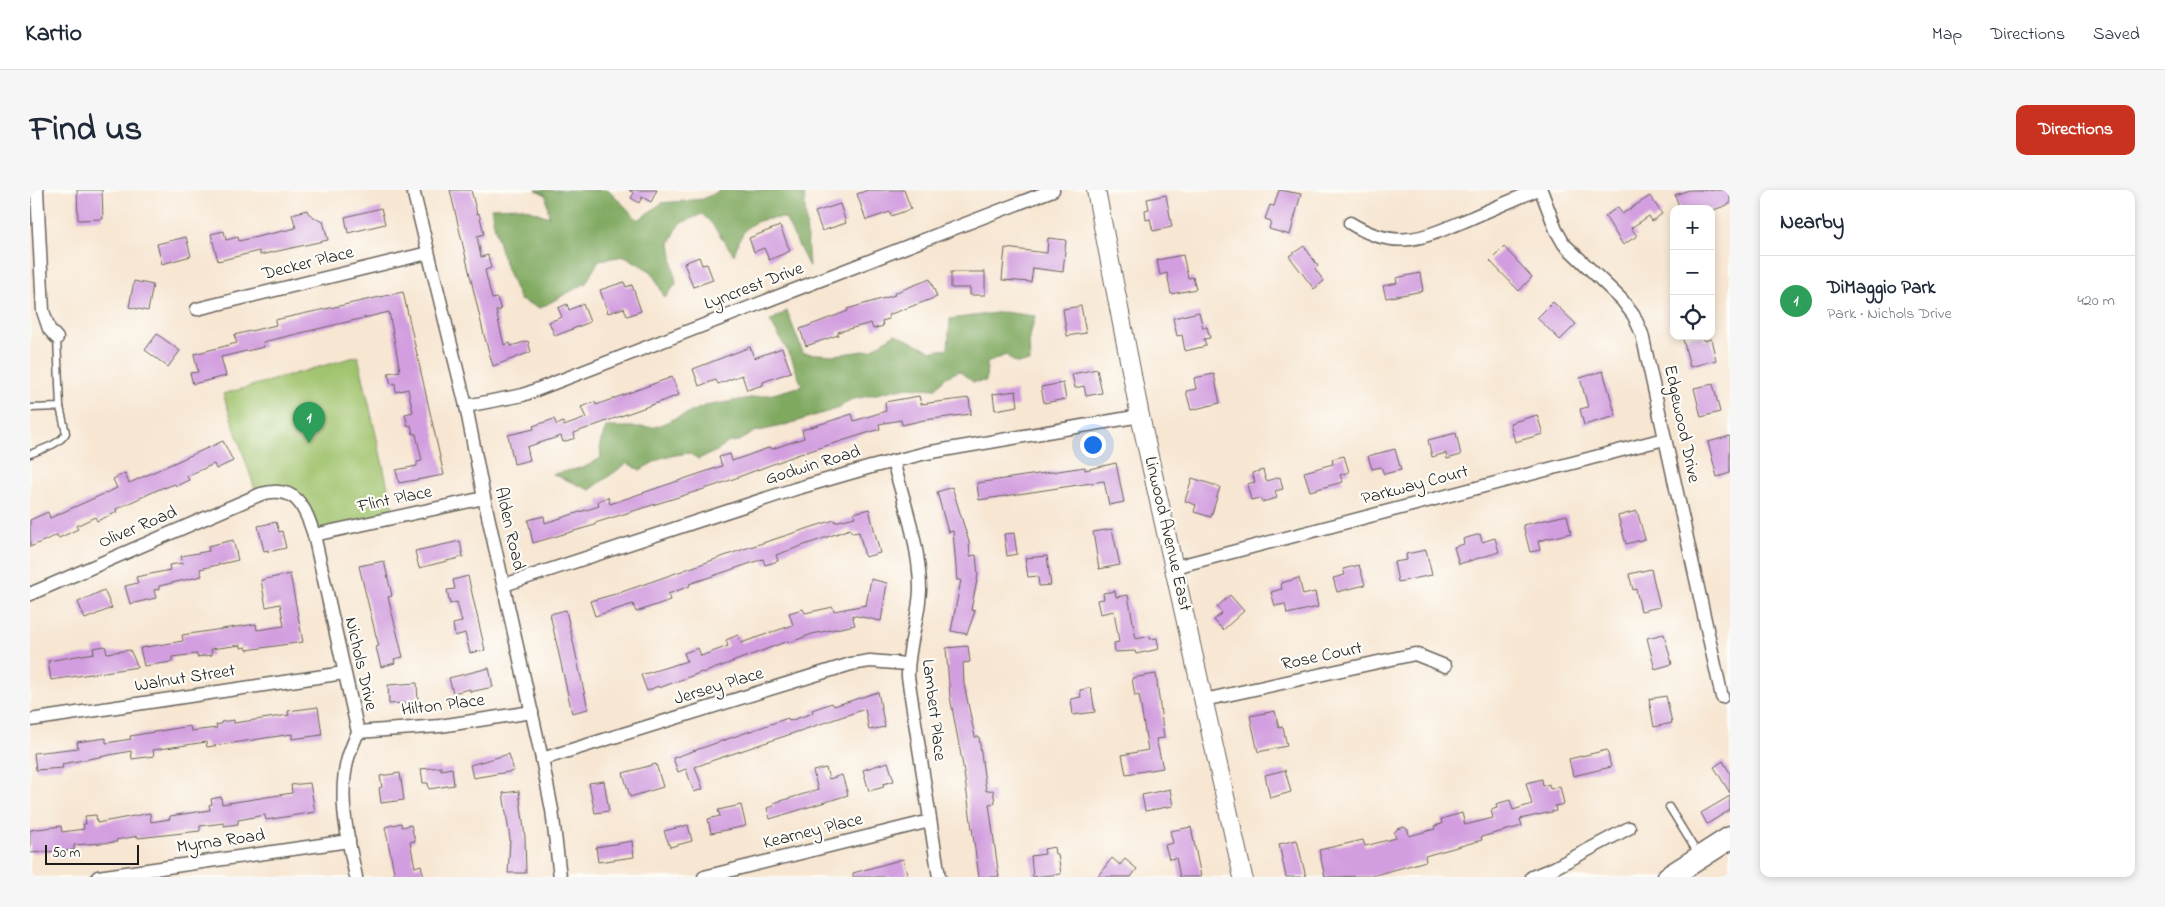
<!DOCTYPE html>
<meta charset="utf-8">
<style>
body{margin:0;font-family:"Indie Flower",sans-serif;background:#f6f6f7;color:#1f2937}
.controls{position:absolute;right:15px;top:15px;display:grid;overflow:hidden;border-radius:10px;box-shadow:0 2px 8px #0003}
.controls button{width:45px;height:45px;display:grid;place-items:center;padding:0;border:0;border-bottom:1px solid #e0e1e3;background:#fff;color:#1f2937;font:25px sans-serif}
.scale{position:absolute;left:15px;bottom:12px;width:94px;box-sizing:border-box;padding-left:5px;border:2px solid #1c1c1c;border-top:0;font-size:14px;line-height:18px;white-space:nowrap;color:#1c1c1c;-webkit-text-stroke:4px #fdfcf7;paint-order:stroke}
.you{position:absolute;left:1062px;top:254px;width:18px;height:18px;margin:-12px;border:4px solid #fff;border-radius:50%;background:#1a73e8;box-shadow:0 0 0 8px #1a73e833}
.badge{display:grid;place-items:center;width:32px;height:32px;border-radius:50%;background:#c8321e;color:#fff;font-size:16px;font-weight:700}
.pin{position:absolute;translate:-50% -41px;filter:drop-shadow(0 1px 2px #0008)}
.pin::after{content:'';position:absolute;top:26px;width:18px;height:15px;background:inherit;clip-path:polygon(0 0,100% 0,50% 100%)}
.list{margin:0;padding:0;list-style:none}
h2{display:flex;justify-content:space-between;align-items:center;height:65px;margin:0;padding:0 20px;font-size:21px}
h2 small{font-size:16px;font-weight:400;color:#747a83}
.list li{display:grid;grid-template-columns:32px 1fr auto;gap:15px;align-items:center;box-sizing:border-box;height:90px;padding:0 20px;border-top:1px solid #e0e1e3}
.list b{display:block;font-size:19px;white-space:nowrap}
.list p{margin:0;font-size:16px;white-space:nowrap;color:#747a83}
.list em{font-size:16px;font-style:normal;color:#747a83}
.icon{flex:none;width:28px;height:28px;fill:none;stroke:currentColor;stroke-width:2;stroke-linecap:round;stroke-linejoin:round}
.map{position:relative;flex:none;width:1700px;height:687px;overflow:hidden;border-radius:10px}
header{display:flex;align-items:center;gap:30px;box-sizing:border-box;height:70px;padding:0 25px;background:#fff;border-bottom:1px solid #e0e1e3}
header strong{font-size:24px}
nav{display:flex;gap:28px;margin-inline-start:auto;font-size:18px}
.intro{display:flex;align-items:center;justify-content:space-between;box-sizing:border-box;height:120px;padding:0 30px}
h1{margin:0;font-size:35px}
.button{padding:12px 22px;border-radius:10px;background:#c8321e;color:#fff;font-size:18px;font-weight:700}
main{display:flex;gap:30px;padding:0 30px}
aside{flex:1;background:#fff;border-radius:10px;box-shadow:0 2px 8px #0003}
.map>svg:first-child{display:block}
</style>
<header>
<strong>Kartio</strong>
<nav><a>Map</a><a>Directions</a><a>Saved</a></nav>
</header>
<div class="intro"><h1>Find us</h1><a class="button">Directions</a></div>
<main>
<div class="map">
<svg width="1700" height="687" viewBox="0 0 1700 687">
<rect width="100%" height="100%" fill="#fdfcf7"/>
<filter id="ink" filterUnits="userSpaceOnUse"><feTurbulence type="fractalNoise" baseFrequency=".02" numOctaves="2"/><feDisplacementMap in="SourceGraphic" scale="10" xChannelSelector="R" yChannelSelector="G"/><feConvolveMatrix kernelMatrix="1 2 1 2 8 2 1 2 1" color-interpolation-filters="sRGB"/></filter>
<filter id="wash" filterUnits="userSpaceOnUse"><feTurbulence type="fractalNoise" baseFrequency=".0096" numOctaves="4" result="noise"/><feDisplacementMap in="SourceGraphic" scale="20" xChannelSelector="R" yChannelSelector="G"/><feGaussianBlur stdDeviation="1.12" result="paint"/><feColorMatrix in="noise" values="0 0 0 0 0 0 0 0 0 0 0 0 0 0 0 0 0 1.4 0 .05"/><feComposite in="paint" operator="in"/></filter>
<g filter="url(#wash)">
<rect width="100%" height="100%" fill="#f7e6d2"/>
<polygon fill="#a0c36d" stroke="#5e7044" points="328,166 365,328 284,345 262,305 227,305 193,204"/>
<g fill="#80a960" stroke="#4e623e">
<path d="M506,0H579L608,30L632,13L673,9L691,0H774L779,77L755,28C722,29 714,33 704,65L682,34L672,24L649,34L640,53L646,94L635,108L622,82L595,66L569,70L556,93L510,118L490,110C475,77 467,53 461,18L491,17L519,27L516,5Z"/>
<polygon points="757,121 773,163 804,165 841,160 865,144 902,161 918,159 920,129 973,122 1005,126 999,150 1000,172 985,173 976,165 957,173 956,191 943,192 929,181 916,187 905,199 877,197 820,210 809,218 752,236 724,242 709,251 699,252 687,261 668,269 659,263 633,267 610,280 597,273 560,300 523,284 555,277 571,268 570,254 576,237 625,237 675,216 743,204 772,196 761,167 740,131"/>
</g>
<g id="blocks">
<g fill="#d29edf">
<polygon points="47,0 72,0 73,29 48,30"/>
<polygon points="420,0 441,0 447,24 449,23 454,44 447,46 451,67 458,65 461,78 455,80 462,109 467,108 471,120 466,121 474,155 480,153 481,156 498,151 501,162 463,176 454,145"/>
<polygon points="599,0 627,0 621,12 612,7 609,13 601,8 604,3"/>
<polygon points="838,0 874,0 881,19 861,26 860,22 836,30 827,4"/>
<polygon points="1249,0 1271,4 1260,45 1239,39 1241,31 1235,29 1240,15 1244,16"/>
<polygon points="1659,0 1700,0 1700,14 1681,21 1681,19 1650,19 1645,5"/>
<polygon points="1136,5 1142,37 1123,41 1120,29 1116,30 1115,20 1119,19 1117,9"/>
<polygon points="1620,6 1632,24 1622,31 1619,26 1601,38 1607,46 1593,55 1575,26 1588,17 1592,24"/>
<polygon points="810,14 816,33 792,41 785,22"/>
<polygon points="351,18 355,34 318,43 315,27"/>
<polygon points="277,20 278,23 290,31 293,31 298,50 230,65 229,61 188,71 181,44 194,41 196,50 208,47 209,51 266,38 262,24"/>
<polygon points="750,36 760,61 739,70 734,58 724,62 719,48"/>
<polygon points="156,47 161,66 132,74 127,54"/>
<polygon points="1018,48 1036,50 1033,82 1003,78 1001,92 972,90 975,58 1017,63"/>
<polygon points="1274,56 1288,76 1285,79 1294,91 1284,99 1259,66"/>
<polygon points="1474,57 1502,87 1489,101 1460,71"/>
<polygon points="1153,65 1158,88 1163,87 1166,99 1141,104 1137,83 1130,85 1127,70"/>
<polygon points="669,67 672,75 677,74 683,90 663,97 654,73"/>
<polygon points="921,82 955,82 955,105 940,105 940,98 921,98"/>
<polygon points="1390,83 1393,101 1356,108 1353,96 1367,93 1366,88"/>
<polygon points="900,89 907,107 858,125 859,129 852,131 853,136 843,139 841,133 808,142 808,145 776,156 770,139 818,121 817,119 865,105 864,103"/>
<polygon points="104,91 123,95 118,121 99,117"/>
<polygon points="594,92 596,97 602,95 611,121 597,126 594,118 578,123 570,100"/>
<polygon points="373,102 414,285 369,293 366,280 387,276 387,272 392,271 386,244 383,244 381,235 378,236 375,224 383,222 378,199 366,202 365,193 361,194 358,183 370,181 359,122 233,152 234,157 191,167 196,186 163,194 160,183 168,182 164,164 207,153 204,145 246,135 245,130"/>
<polygon points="1523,112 1546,134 1530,150 1507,128"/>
<polygon points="537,114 539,120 553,114 560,132 525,146 519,132 532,127 528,118"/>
<polygon points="1051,116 1056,143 1037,146 1033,119"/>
<polygon points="1169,122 1173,138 1177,137 1180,148 1174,149 1176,156 1155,161 1152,145 1147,146 1143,128"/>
<polygon points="127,144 150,161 138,177 115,160"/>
<polygon points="1663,146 1673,146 1674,151 1681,149 1686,170 1660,177 1653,149"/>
<polygon points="720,157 724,168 752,158 761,182 733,192 733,195 717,200 712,185 688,194 686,190 669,196 663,179"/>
<polygon points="1067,179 1072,203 1056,206 1054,196 1045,198 1042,184"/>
<polygon points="1573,181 1586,226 1554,235 1550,219 1558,217 1550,188"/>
<polygon points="1184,184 1190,213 1161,220 1156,201 1166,199 1164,188"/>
<polygon points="642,187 649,205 544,243 545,248 533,252 531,246 497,257 500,270 484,274 478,245 504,239 503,236 524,229 527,235 533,232 534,236 556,228 551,217 565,212 566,215"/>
<polygon points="1033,193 1036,209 1014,213 1011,197"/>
<polygon points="1683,194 1690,222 1671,227 1664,198"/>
<polygon points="986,201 988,216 965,220 963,204"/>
<polygon points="889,206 891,214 939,208 941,224 894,230 872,235 871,230 849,234 850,239 767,265 687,295 565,333 565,335 503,353 498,330 514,326 515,333 569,316 568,311 578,307 580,314 692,276 689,267 700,264 702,271 741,257 742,259 774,248 772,240 822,224 824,231 856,221 855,212"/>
<polygon points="1507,225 1513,244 1485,252 1480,233"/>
<polygon points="1426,243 1431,265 1417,269 1416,263 1402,267 1398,250"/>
<polygon points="1700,246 1700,283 1687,287 1678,252"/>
<polygon points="193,251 203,271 186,279 184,274 157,286 159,290 146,296 145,294 134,298 134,297 86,319 87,322 67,331 65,327 46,336 48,339 29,348 27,345 0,357 0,330 18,322 20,328 87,298 83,289 95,283 99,293"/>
<polygon points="1365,259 1371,280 1354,284 1351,277 1342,279 1338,266"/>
<polygon points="1314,266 1319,282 1310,285 1313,292 1280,301 1274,282 1303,274 1302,269"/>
<polygon points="1086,273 1094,312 1079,315 1074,291 949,310 947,293 1055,277 1055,280"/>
<polygon points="1233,280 1236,291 1250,287 1253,299 1245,301 1247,308 1232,312 1231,308 1221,310 1217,294 1225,292 1222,283"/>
<polygon points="1162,288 1190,297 1181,327 1164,322 1166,315 1155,311"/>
<polygon points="922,297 939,352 940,366 946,365 948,385 941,420 945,421 937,444 921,441 931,390 927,390 923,341 918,342 907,302"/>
<polygon points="839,319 850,363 835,367 829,342 822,343 820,339 746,365 748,371 735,375 733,369 659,394 660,396 638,404 640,410 606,422 603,414 565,426 560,411 589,403 717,358 804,330 805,332 825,327 824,323"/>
<polygon points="1607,321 1615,349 1596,354 1588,326"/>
<polygon points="1537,325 1541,343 1508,351 1510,360 1500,362 1493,335"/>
<polygon points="246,332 249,342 252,341 256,358 238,362 238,360 234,361 228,336"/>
<polygon points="1082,339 1090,375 1069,379 1063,342"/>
<polygon points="984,343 987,364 977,366 974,344"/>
<polygon points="1450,344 1452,352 1465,348 1469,362 1429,374 1424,357 1434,354 1433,349"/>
<polygon points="203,350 208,370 170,379 172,386 129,396 129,399 124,400 126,408 100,414 95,396 108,393 106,387 140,380 139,375 153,373 151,366 179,361 178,356"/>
<polygon points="430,351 433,367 389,378 385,361"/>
<polygon points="1396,360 1402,385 1368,392 1364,372 1377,370 1376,364"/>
<polygon points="1017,366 1021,395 1009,396 1008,386 998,387 995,368"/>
<polygon points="354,371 362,406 358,407 373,467 364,469 365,473 351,477 346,457 349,456 346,446 329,376"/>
<polygon points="1329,375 1335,395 1307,402 1303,388 1315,385 1313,379"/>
<polygon points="1621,379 1630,417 1611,421 1606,399 1603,400 1599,384"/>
<polygon points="260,384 273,452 217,460 216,457 211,458 211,455 181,459 182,465 167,467 167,464 142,467 142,472 114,476 110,458 153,451 152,445 226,434 227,440 254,436 250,414 236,417 231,390"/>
<polygon points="438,386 455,460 440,463 435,443 425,446 423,434 432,432 427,412 420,414 417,400 425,399 423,390"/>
<polygon points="1269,388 1273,405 1285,402 1288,417 1257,424 1255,414 1245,416 1241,402 1252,399 1251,393"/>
<polygon points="841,389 857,393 851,431 822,425 825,435 782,444 759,453 758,451 673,483 672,482 629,498 628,496 617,501 611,485 657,471 654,463 668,458 671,466 698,456 696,450 708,445 711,453 763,435 759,423 773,419 775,423 803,417 804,421 836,415"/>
<polygon points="74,400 82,418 55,429 48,412"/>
<polygon points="1085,401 1086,407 1098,405 1106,449 1120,446 1120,449 1127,448 1129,459 1106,464 1105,461 1085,462 1084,453 1089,452 1084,421 1070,424 1067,410 1074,409 1073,403"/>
<polygon points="1200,405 1214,421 1193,440 1184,430 1192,423 1187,417"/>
<polygon points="536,420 558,519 542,523 520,424"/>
<polygon points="1634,444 1642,474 1625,479 1617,448"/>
<polygon points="75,456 77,463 100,460 108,477 21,490 18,471 64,463 63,458"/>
<polygon points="938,456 940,472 933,473 934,494 945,547 949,547 956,601 963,600 965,613 959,614 969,687 949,687 933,576 920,507 916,458"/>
<polygon points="459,478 463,497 440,502 440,499 423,503 419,488"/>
<polygon points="1126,484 1134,548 1126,549 1133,578 1096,584 1092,565 1118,560 1109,505 1105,506 1102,488"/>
<polygon points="387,493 388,512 359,514 358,495"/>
<polygon points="1061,498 1065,522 1043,525 1041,509 1051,507 1050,500"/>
<polygon points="848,502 855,537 839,540 835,519 684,570 665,577 673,599 664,602 656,579 648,582 643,568 758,528 759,531 783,523 782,520 802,513 804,516"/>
<polygon points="1636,506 1642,533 1624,537 1619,509"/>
<polygon points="288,517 292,545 262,549 262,544 177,557 176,552 123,560 124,566 102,569 101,561 32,574 33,578 6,580 4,563 48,558 47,552 76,548 76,553 101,549 100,546 160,536 161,541 187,538 186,535 191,534 191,532 204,530 204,533 259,525 258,521"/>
<polygon points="1245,521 1249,538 1253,537 1257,556 1228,562 1220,526"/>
<polygon points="1577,560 1581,577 1543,586 1539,569"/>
<polygon points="479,564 484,581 443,588 440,575"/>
<polygon points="1693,571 1700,583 1700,603 1684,577"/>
<polygon points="858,572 864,591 853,594 854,597 839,601 833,580"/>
<polygon points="626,574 633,597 600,607 593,583"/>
<polygon points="411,577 411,580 422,578 424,595 399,599 398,593 393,593 391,579"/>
<polygon points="796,578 799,589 812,585 818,605 740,629 737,618 744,616 743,613 788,600 783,581"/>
<polygon points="1255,580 1261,602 1240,608 1235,585"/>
<polygon points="370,583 374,610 351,613 349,598 352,597 350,586"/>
<polygon points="1512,589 1513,596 1519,594 1520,599 1530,596 1534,614 1525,616 1526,621 1490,629 1492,636 1451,647 1452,650 1395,666 1396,671 1342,686 1295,687 1289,660 1333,650 1335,656 1366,648 1364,643 1367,639 1374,637 1378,640 1379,646 1405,639 1404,636 1412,634 1411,629 1432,623 1435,635 1463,628 1461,620 1467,618 1466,614 1480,610 1483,620 1502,614 1496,593"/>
<polygon points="574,591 579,621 565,623 559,593"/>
<polygon points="280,593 285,622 236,630 235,625 208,630 208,634 194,636 194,633 170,636 170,641 108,648 108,646 86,650 87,652 44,655 44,660 0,663 0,640 31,636 32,642 54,639 53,634 56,634 55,626 66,625 67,633 120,623 121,632 140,629 140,626 180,620 179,615 182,614 181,609 191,607 192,614 205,612 262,603 261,595"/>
<polygon points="1140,599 1143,616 1115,621 1112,605"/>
<polygon points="489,601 495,647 496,683 478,683 480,649 473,603"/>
<polygon points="1700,606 1700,620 1677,634 1671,623"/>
<polygon points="711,615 716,636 681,643 678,629 690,626 688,620"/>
<polygon points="371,633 372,637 381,635 385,651 380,652 385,677 391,675 394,687 365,687 355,637"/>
<polygon points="658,635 662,651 640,657 634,641"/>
<polygon points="1161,637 1171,687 1150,687 1146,668 1139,669 1135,655 1143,653 1140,641"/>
<polygon points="1267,650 1276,687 1256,687 1249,654"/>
<polygon points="602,651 604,667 568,672 566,657"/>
<polygon points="1024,657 1025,664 1028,664 1031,684 1003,687 1001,666 1015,664 1014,659"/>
<polygon points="1082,668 1090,675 1095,669 1107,679 1101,687 1067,687"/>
<polygon points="873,669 878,687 823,687 823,683"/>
</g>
</g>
</g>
<g filter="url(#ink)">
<use href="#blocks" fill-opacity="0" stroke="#69635c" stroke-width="1"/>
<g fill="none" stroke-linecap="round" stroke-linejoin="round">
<defs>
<g id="lane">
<polyline points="0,218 30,217 27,148"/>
<path d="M0,264C12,259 29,255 36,243L30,217"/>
<polyline points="1639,617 1668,664"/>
</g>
<g id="street">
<polyline points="7,0 13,121 19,139 27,148"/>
<polyline points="383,0 436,216 454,308 512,569 522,620 530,687"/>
<polyline points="1511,0 1526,40 1534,54 1592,110 1604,126 1612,144 1692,507"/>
<path d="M1320,33C1367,62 1393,48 1439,29C1461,19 1484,10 1506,0"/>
<polyline points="167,119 398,63"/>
<polyline points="436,216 493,205 1023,0"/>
<path d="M863,271C874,313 890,356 890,400C889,430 877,457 878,487L909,687"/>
<polyline points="284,345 454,308"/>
<polyline points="1145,377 1634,249"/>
<polyline points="474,395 765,299 841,277 896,263 1110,226"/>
<path d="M0,404L231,304C266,294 275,317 284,345L328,542C324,552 319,562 317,572C308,610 318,649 326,687"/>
<polyline points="1174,510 1385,464 1415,476"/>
<polyline points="0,530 314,483"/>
<polyline points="328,542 410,536 502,522"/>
<polyline points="512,569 821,474 840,471 877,474"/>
<polyline points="68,687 319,651"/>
<polyline points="674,687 900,631"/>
<polyline points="1502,687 1524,678 1599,638"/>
</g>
<polyline id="secondary" points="1066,0 1110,226 1213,687"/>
<polyline id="highway" points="1639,687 1700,648"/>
</defs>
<use href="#lane" stroke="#69635c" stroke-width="9"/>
<use href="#street" stroke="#69635c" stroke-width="15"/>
<use href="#secondary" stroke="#69635c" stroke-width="20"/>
<use href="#highway" stroke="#69635c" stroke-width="25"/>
<use href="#lane" stroke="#fff" stroke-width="6"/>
<use href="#street" stroke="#fff" stroke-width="12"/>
<use href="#secondary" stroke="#fff" stroke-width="18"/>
<use href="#highway" stroke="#fff" stroke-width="22"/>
</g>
</g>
<g text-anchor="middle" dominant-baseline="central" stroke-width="4.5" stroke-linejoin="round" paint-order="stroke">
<g font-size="18" fill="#1c1c1c" stroke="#fdfcf7">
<text transform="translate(278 74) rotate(-14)">Decker Place</text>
<text transform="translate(724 97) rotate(-21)">Lyncrest Drive</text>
<text transform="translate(1651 234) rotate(78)">Edgewood Drive</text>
<text transform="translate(783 276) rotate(-17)">Godwin Road</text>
<text transform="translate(1385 296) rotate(-15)">Parkway Court</text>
<text transform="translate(365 310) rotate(-12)">Flint Place</text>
<text transform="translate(108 338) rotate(-23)">Oliver Road</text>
<text transform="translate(479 339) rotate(77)">Alden Road</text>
<text transform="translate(1137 344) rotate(77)">Linwood Avenue East</text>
<text transform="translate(1292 467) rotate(-12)">Rose Court</text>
<text transform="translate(330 474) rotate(77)">Nichols Drive</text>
<text transform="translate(155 489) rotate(-9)">Walnut Street</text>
<text transform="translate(689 497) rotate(-17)">Jersey Place</text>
<text transform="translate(413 516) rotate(-7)">Hilton Place</text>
<text transform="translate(903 520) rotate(83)">Lambert Place</text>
<text transform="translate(783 642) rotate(-14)">Kearney Place</text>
<text transform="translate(191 652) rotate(-8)">Myrna Road</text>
</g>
</g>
</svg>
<div class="controls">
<button>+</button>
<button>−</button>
<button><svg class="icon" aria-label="locate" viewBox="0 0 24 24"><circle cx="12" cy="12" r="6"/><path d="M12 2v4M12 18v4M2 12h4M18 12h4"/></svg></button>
</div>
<div class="scale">50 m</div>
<div class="you"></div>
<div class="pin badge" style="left:279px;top:253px;background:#2e9e5b">1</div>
</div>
<aside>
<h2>Nearby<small></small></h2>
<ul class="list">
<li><span class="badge" style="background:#2e9e5b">1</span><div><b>DiMaggio Park</b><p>Park · Nichols Drive</p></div><em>420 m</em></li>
</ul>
</aside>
</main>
